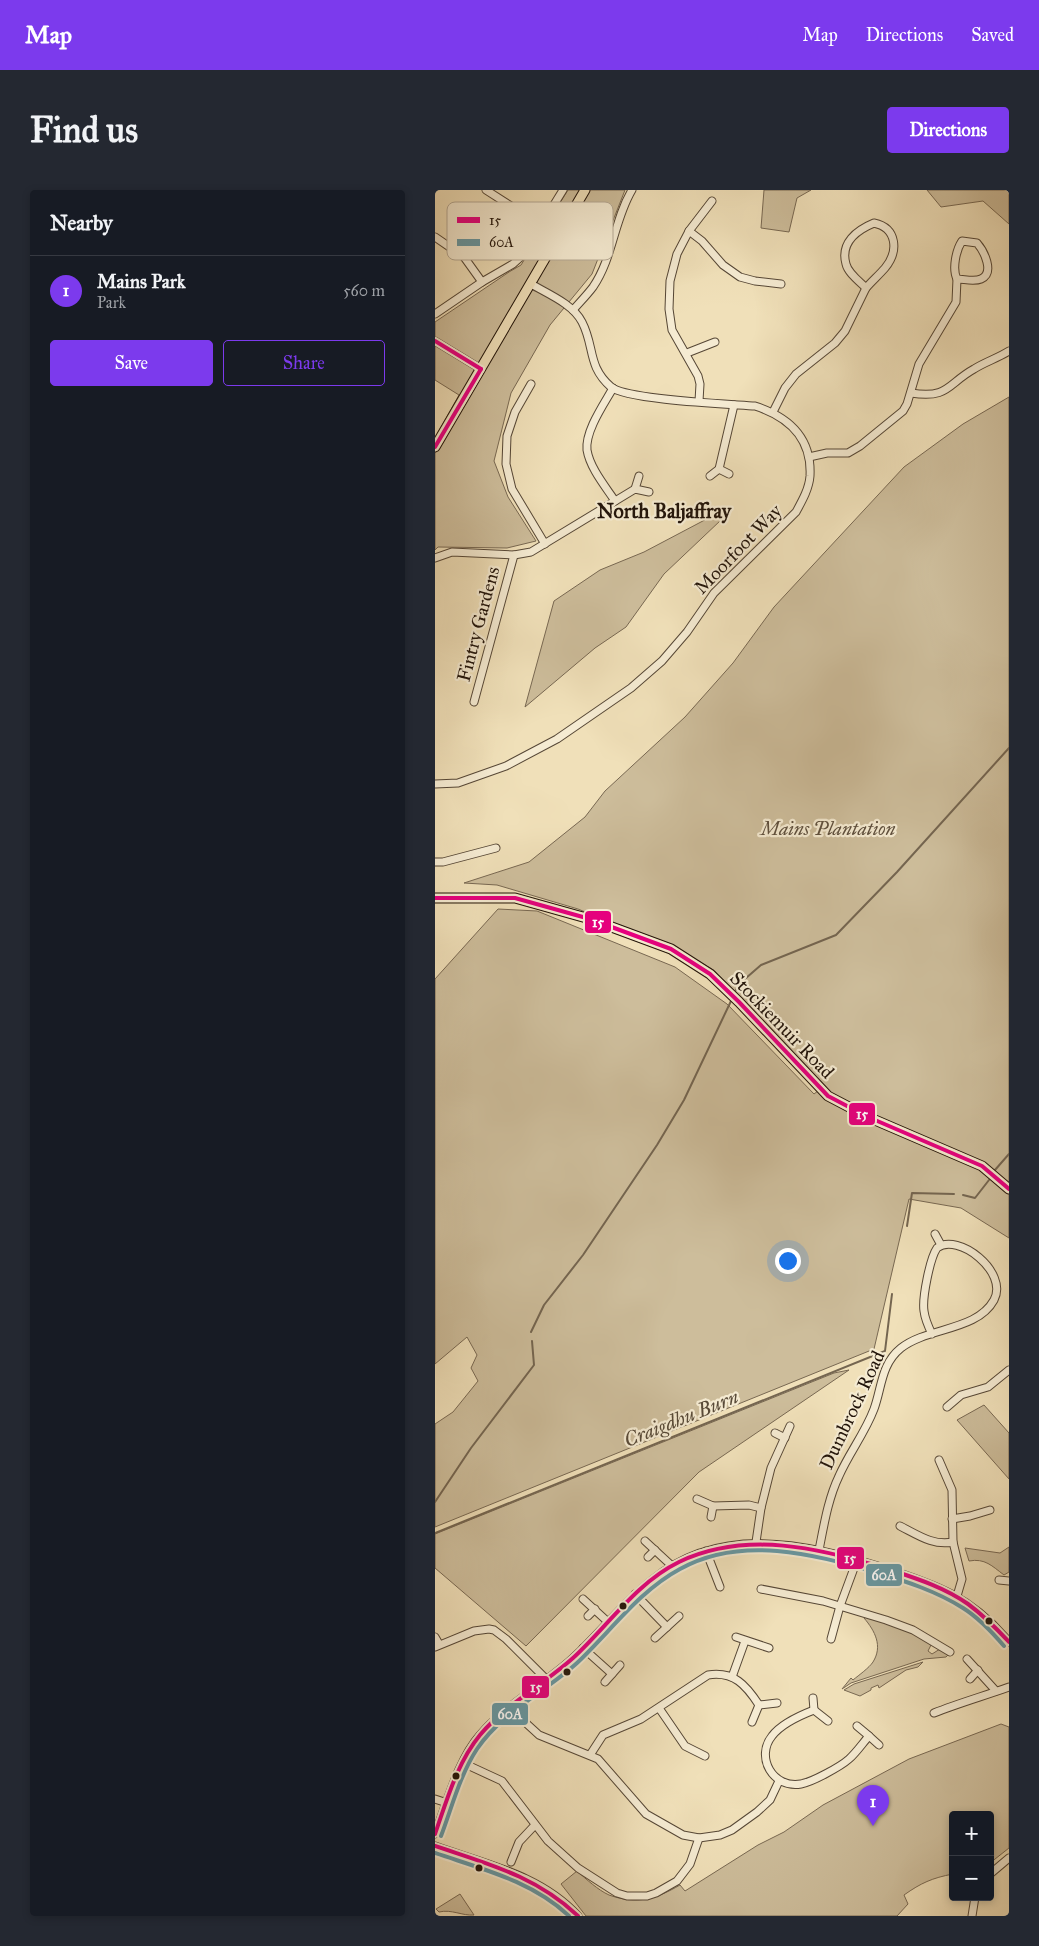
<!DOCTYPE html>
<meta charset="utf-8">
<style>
body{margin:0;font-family:"IM FELL Great Primer",serif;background:#242831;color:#f1f3f6}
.controls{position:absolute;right:15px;bottom:15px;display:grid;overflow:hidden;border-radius:5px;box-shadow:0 2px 8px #0003}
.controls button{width:45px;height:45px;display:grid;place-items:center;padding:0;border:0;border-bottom:1px solid #363941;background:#171b24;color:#f1f3f6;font:25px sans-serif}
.you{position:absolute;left:352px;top:1070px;width:18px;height:18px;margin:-12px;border:4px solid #fff;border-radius:50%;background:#1a73e8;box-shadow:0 0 0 8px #1a73e833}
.badge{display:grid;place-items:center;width:32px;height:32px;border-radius:50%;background:#7c3aed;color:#fff;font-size:16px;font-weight:700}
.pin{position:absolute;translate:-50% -41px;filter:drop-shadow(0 1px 2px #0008)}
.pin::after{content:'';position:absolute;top:26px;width:18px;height:15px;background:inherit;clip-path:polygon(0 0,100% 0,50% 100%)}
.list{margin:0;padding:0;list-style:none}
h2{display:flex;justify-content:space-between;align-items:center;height:65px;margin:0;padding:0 20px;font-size:21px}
h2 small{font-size:16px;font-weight:400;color:#9ea1a6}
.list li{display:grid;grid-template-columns:32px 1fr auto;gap:15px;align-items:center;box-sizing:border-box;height:70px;padding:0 20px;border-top:1px solid #363941}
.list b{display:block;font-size:19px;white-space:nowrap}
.list p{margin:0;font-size:16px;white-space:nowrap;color:#9ea1a6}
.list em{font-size:16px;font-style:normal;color:#9ea1a6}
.actions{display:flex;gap:10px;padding:15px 20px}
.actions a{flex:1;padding:11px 0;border:1px solid #7c3aed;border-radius:5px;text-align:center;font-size:18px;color:#7c3aed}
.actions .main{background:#7c3aed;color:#fff}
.map{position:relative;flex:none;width:574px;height:1726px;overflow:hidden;border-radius:5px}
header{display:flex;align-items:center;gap:30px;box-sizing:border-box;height:70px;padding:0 25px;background:#7c3aed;color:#fff}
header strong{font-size:24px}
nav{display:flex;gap:28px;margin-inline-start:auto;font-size:18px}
.intro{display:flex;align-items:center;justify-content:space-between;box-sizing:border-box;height:120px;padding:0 30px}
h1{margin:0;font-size:35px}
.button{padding:12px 22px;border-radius:5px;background:#7c3aed;color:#fff;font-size:18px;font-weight:700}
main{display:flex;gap:30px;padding:0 30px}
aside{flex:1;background:#171b24;border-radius:5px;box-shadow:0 2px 8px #0003}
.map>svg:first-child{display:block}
</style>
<header>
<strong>Map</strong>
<nav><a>Map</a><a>Directions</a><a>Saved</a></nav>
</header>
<div class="intro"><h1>Find us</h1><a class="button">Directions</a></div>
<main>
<aside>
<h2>Nearby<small></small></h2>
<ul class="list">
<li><span class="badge">1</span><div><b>Mains Park</b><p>Park</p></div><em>560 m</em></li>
</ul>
<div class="actions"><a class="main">Save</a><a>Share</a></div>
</aside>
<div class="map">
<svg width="574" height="1726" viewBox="0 0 574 1726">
<rect width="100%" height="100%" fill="#f0e0b9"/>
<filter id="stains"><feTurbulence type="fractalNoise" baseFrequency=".004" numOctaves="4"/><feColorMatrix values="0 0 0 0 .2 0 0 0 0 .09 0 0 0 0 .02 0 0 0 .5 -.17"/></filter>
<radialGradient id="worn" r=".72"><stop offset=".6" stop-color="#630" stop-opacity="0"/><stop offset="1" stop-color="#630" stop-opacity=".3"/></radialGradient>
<g fill="#cdbd9b" stroke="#786852">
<polygon points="133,0 190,0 157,84 115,135 76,203 59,271 73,307 101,351 72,358 3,357 0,360 0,248 24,205 0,190 0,132 74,82 86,75"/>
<polygon points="329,0 376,0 362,8 354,42 326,38"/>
<polygon points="492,0 574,0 574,34 548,11 506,17"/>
<polygon points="574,207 574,992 567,988 574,998 574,1048 526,1018 474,1009 439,1159 0,1337 0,1234 18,1222 43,1191 36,1178 42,1165 32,1147 0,1174 0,789 63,719 102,721 240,777 292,814 379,904 388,897 280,781 250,763 143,719 62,695 29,693 94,672 150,627 170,601 250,527 298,473 339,417 469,277 528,234"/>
<polygon points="283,323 286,330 229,384 191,437 160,458 90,517 119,411 165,380 209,362"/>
<polygon points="414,1180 264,1282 91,1456 0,1378 0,1344 399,1183"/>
<polygon points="549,1215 574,1243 574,1289 522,1230"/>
<path d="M574,1357V1382L569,1385C557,1376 550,1368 534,1371L530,1358L565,1363Z"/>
<path d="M431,1427L469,1439L495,1452L496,1455L493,1461L497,1464L505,1459L513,1465L511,1467L489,1469L416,1493L407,1499L416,1488L418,1490C424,1485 434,1478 438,1472C448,1456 440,1441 429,1428Z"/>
<polygon points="488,1472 483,1477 471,1480 444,1498 443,1495 436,1498 436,1500 425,1506 409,1500 419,1494"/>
<path d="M566,1534L574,1537V1658L555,1673V1625H518V1684C497,1688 486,1693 469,1705L473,1714L462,1726H151L126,1694L142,1681C151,1689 163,1700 174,1705C202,1715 221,1709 245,1695L250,1701L323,1655L349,1642L388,1615L474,1569Z"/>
<path d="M25,1704L39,1725C27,1726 17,1719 4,1722L1,1719Z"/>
</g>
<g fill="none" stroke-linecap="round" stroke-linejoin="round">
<g stroke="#746550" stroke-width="2">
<polyline points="301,800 303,795 326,775 401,745 462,682 574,558"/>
<polyline points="560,980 574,964"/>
<polyline points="528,1005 540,1008 554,990"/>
<polyline points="472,1036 477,1003 519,1004"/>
<polyline points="96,1142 109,1115 148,1065 222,955 249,910 296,811"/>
<polyline points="0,1312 36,1258 99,1175 97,1151"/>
<polyline points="0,1343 450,1161 457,1104"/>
</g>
<defs>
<g id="minor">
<polyline points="51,0 107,36"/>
<path d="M439,33C462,38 464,61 450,78C444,85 437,91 431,98C424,91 413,83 411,74C405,53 422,40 439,33Z"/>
<polyline points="254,41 267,51 288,75 305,87 320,91 346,94"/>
<polyline points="0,47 29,67 47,92"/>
<path d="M527,51L542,53C549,61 560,83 546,89C539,92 529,89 522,89C517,79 521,60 527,51Z"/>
<path d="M138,120C145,112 152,105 158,97C178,68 179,30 197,0"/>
<polyline points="0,124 47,92 78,74 88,65 128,0"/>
<polyline points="0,151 46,179"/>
<polyline points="252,163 280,152"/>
<polyline points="96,194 80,222 72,246 71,274 77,299 110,354"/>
<path d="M178,198C169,214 150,241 152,260C155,278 170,296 180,311"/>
<path d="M476,203C514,209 512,194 539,179C550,172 563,168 574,161"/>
<polyline points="264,211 265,194 263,186 237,140 234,119 235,91 242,64 254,41 277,11"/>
<polyline points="338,222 350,198 361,184 400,153 410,141 431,98"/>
<polyline points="374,267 392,263 413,263 425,256 468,221 472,214 484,174 521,112 522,89"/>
<polyline points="284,279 294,284"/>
<polyline points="275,286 284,279 299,215"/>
<polyline points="200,299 204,286"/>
<polyline points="0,368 17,362 79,365 96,362 200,299 214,302"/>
<polyline points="39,512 79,365"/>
<path d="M0,594L23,593L71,576L122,549L196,498L227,471L252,442L279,403L361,322C367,311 374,299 375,286C377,248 354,227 320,216C294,214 192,210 176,197C152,176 160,157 147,132C138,114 113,104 96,94"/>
<polyline points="0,672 8,672 61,658"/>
<polyline points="500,1044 506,1055"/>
<polyline points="512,1217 526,1205 553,1197 574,1180"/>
<polyline points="340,1243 350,1248"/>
<polyline points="504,1270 517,1300 518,1352 527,1389 522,1406"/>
<polyline points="262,1309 278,1316 314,1315 326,1318"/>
<polyline points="276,1327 278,1316"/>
<polyline points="517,1329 535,1326 555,1320"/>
<path d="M465,1336C483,1345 498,1356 518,1352"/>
<polyline points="210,1351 237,1376"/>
<polyline points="321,1352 326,1318 336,1278 355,1236"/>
<path d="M384,1360C389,1335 393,1309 404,1286C414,1263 430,1243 439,1219C447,1197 446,1174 466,1158C493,1137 542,1141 559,1110C574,1082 523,1042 502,1058C495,1068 487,1108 489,1121C490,1129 493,1136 497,1144"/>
<polyline points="271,1361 285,1397"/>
<polyline points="213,1367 220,1360"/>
<polyline points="564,1390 574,1391"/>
<polyline points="326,1399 388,1411 451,1430 478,1440 515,1462"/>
<polyline points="200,1404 232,1437"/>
<polyline points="148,1409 173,1432"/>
<polyline points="153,1426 160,1419"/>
<polyline points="0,1447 4,1454"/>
<polyline points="301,1447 334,1458"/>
<polyline points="220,1448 244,1426"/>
<polyline points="396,1449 405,1416 422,1370"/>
<polyline points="0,1457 39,1441 54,1439 59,1440 71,1449 112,1490"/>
<polyline points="148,1458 177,1484"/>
<polyline points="532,1469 561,1501"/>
<polyline points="297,1487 310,1451"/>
<polyline points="535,1489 543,1480"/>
<polyline points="170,1492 185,1475"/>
<polyline points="378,1508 379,1520"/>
<polyline points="324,1515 342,1513"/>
<polyline points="78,1516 92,1534 104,1545 163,1569 211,1624 248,1645 264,1648 285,1645 297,1640 322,1622 335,1610 344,1591"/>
<polyline points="224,1518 250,1556 270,1566"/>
<path d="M499,1523C524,1513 549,1506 574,1497"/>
<path d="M393,1531L379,1520C366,1525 346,1534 337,1546C320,1567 338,1599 366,1594C377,1592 405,1577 414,1569C421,1563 427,1554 434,1546L422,1536"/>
<polyline points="434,1546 444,1555"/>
<path d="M155,1565L168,1545L206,1529L273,1485C299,1481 311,1495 324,1515L317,1532"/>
<polyline points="28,1573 67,1591 113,1651 143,1678 182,1703 192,1706 212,1706 221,1703 242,1691 255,1674 264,1648"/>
<polyline points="0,1609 12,1613"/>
<path d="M0,1644C12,1613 23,1570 45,1545C68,1517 110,1494 138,1468C165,1443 187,1414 216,1391C284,1334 369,1353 446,1377C500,1394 537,1407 574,1452"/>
<path d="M0,1656C50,1674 106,1685 143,1726"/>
<polyline points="76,1672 84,1652 100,1635"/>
<polyline points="555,1684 574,1668"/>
<polyline points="537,1726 540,1707"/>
</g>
<g id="major">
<polyline points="0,257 150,0"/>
<polyline points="0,708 80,708 155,729 236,759 275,784 304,812 393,906 433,927 547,976 574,999"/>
</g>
</defs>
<use href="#minor" stroke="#564736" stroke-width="9"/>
<use href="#major" stroke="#22140a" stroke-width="11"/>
<use href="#minor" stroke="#f5ebd2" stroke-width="7"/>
<use href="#major" stroke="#f0e0b9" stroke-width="9"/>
<defs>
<g id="bus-1">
<polyline points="0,151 46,179"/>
<polyline points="0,257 46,179"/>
<polyline points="0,708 80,708 155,729 236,759 275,784 304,812 393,906 433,927 547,976 574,999"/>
<path d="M0,1644C12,1610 22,1573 45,1545C71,1514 108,1495 138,1468C172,1437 201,1393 244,1372C311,1340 385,1358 453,1379C480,1388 509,1397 533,1414C548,1425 561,1438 574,1452"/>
<path d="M0,1656C53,1674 101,1686 143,1726"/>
</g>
<g id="bus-2">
<path d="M6,1646C17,1617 25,1585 42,1559C67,1522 110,1502 142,1473C176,1441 204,1401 245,1379C306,1345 378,1364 440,1382C470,1391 501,1401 528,1418C544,1428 557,1442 569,1456"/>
<path d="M0,1663C47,1679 97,1691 134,1726"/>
</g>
</defs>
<use href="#bus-1" stroke="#f5ebd2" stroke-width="8"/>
<use href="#bus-2" stroke="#f5ebd2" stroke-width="8"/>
<use href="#bus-1" stroke="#e6007e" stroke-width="4"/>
<use href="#bus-2" stroke="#6799a5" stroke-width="4"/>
</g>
<g fill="#22140a" stroke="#f5ebd2" stroke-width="2">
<circle cx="188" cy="1416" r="4.5"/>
<circle cx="554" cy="1431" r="4.5"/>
<circle cx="132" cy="1482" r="4.5"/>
<circle cx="21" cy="1586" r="4.5"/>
<circle cx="44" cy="1678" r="4.5"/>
</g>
<g text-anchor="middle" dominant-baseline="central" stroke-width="4.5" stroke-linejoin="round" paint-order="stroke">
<g font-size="19" fill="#22140a" stroke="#f5ebd2">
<text transform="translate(303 359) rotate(-46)">Moorfoot Way</text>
<text transform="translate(43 434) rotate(-75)">Fintry Gardens</text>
<text transform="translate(347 835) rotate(46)">Stockiemuir Road</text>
<text transform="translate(417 1220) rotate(-65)">Dumbrock Road</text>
</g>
<g font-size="19" font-style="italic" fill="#5e4f3d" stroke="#f5ebd2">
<text x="393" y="638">Mains Plantation</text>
</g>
<g font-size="20" font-weight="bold" fill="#22140a" stroke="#f5ebd2">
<text x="229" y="321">North Baljaffray</text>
</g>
<g font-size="20" font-style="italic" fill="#584a38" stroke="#f5ebd2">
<text transform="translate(246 1228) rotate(-22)">Craigdhu Burn</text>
</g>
</g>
<rect x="12" y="12" width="166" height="58" rx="8" fill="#f5ebd2" stroke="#b6aa96" stroke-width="1"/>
<rect x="22" y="27" width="23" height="6" fill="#e6007e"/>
<rect x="22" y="49" width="23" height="7" fill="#6799a5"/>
<g font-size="14" fill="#22140a">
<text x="54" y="35">15</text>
<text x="54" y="57">60A</text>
</g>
<g stroke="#f5ebd2" stroke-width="2">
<rect x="149" y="720" width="28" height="24" rx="5" fill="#e6007e"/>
<rect x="413" y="912" width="28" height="24" rx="5" fill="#e6007e"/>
<rect x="401" y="1356" width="29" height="24" rx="5" fill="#e6007e"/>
<rect x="430" y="1373" width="38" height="24" rx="5" fill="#6799a5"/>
<rect x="86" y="1485" width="29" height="24" rx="5" fill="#e6007e"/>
<rect x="56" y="1512" width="38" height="24" rx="5" fill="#6799a5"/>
</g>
<g font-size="14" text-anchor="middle" font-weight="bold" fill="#fff">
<text x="163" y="737">15</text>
<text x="427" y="929">15</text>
<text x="415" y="1373">15</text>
<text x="449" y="1390">60A</text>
<text x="101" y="1502">15</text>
<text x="75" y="1529">60A</text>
</g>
<rect width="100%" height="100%" filter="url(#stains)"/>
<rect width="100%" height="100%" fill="url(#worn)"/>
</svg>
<div class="controls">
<button>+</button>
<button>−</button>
</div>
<div class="you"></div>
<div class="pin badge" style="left:438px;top:1636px">1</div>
</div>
</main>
